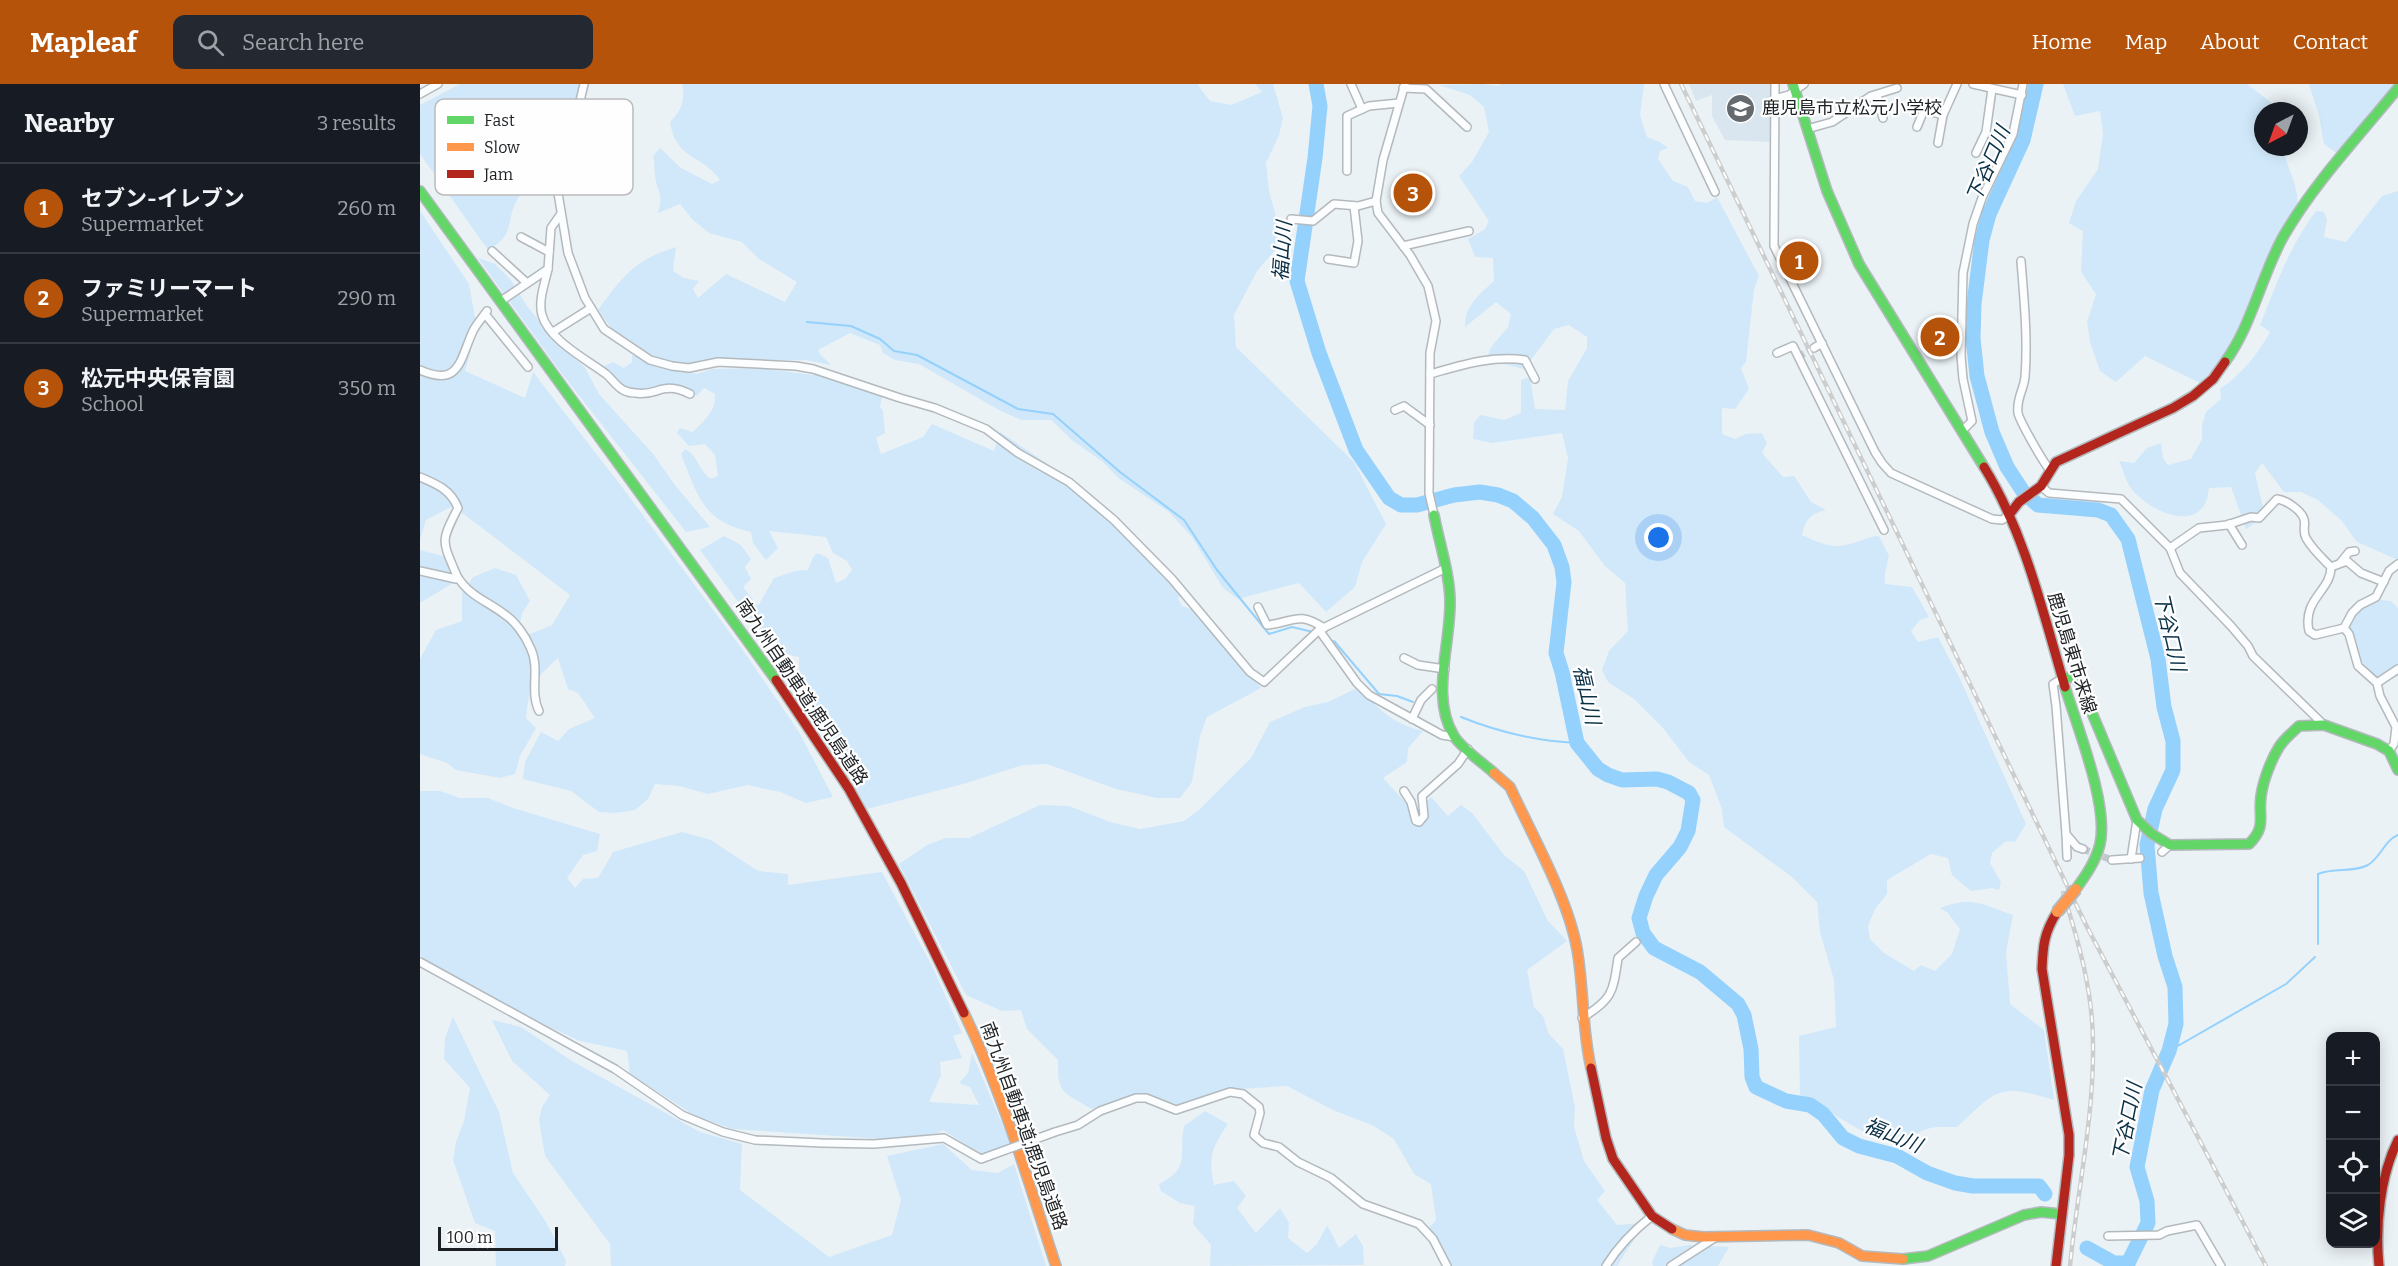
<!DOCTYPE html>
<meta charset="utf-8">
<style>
body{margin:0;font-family:Bitter,"Noto Sans JP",serif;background:#242831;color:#f1f3f6}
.controls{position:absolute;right:18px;bottom:18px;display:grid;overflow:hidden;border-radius:12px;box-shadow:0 3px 15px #0003}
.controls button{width:54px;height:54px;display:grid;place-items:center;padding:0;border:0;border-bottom:2px solid #363941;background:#171b24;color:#f1f3f6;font:30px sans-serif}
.compass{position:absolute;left:1834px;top:18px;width:54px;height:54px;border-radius:50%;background:#171b24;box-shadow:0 3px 15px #0003;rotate:221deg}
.scale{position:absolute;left:18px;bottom:15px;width:120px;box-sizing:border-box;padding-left:6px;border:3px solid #1c2023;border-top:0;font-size:16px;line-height:21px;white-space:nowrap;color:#1c2023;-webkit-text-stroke:4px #fefefe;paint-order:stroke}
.you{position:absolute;left:1239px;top:454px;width:21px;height:21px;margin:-15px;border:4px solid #fff;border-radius:50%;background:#1a73e8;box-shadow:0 0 0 9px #1a73e833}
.badge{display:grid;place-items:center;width:39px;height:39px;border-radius:50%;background:#b45309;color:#fff;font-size:20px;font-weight:700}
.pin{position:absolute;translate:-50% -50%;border:3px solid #fff;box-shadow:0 2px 6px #0006}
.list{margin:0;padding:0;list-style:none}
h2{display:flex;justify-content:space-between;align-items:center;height:78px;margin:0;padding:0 24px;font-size:26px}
h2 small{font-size:20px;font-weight:400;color:#9ea1a6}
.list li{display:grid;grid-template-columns:39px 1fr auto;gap:18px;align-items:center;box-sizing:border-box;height:90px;padding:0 24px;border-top:2px solid #363941}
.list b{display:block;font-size:22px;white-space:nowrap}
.list p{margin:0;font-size:20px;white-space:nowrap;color:#9ea1a6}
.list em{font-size:20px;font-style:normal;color:#9ea1a6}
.icon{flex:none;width:33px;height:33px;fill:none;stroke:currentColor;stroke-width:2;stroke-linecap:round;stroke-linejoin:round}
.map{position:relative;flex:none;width:1978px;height:1182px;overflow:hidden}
header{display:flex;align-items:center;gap:36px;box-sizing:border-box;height:84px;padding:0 30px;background:#b45309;color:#fff}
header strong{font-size:28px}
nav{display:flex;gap:33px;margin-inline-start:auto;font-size:21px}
.search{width:420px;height:54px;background:#242831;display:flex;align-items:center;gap:15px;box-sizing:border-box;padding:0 21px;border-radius:12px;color:#9ea1a6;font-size:22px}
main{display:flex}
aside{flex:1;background:#171b24}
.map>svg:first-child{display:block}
</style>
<header>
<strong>Mapleaf</strong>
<div class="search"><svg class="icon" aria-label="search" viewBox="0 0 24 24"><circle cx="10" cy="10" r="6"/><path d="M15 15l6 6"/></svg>Search here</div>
<nav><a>Home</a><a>Map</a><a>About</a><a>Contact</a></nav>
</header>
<main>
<aside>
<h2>Nearby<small>3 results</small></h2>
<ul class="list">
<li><span class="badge">1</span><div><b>セブン-イレブン</b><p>Supermarket</p></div><em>260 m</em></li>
<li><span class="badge">2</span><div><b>ファミリーマート</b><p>Supermarket</p></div><em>290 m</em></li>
<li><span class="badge">3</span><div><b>松元中央保育園</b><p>School</p></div><em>350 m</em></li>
</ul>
</aside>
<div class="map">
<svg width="1978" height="1182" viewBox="0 0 1978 1182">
<rect width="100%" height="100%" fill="#ebf2f6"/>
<polygon fill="#d9e6ef" points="1269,0 1351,0 1350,58 1305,56 1292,32 1292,11 1276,17"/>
<g fill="#d0e8f9">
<path d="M40,0H170L147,65L133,63C121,73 120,85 111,98C107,104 100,109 97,116C85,138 96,151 68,166L0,70V21Z"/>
<path d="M262,0H777L790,17L811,21L842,8L835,0H853L863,34L859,51L846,79L849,107L858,140L855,166L837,187L814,231L816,263L934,378L966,440L942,478L935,503L906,528L879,499L818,515L803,504L772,453L749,428L697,393L683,378L653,357L631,336H601L579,326L499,280L475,276L463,269L460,261L430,249L398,266L400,270L411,281L386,276L316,277L266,283L239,277L202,259L178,226C203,192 214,176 256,163L253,187L264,194L279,197L273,205L278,214L306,190L365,218L377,198L339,175L322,158L289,149L273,136L260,120L238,129C244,108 237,110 235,91C234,85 235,79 233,72L240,64L261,84L292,100L300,96C281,69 256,77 250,38C262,26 265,17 262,0Z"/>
<path d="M1063,0L1079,2L1080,0H1224L1220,31L1227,53L1240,58L1248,64L1240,67L1238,75L1253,97L1268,103L1275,117L1287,119L1297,113L1339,192L1334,205L1326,278L1321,284L1329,305L1315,325L1302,324V350L1315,355L1326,350L1342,349L1347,359L1342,369L1363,393L1374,392L1391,418L1406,426C1390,430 1386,435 1382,451C1396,457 1410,465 1425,461C1437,459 1446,453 1459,452L1469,472L1465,489V500L1492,503L1509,533L1500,536L1491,547L1498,558L1518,553L1541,597L1606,740L1595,758L1586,757L1572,769L1570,779L1581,798L1579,806L1572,804L1551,807L1532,791L1528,774L1511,770L1467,796V810L1455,825L1448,842L1450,855L1464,869L1494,887L1501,881L1515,887L1532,870L1540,845L1528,829L1520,824C1552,812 1562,820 1593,831L1586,868L1590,920L1624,946L1634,1016C1578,999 1578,1005 1537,1043C1517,1043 1505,1041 1490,1055L1449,1051L1380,1011L1379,952L1416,943L1414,896L1400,848L1397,818L1372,793L1304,743L1302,725L1289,691L1269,678L1243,644L1214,615L1188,598L1182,586L1189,567L1208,547L1205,499L1184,481L1159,447L1133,430L1142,413L1148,374L1142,349L1072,359L1053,355L1054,339L1060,331L1084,336L1101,329V296L1110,293L1115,325L1145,326L1148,297L1167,264V253L1149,241L1134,245L1104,285L1080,279L1064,282L1071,263L1088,243L1091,230L1076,218L1045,243C1044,222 1060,210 1074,197L1073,174L1055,173L1048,155L1065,145L1069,137L1039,92L1052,78L1069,48L1064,23L1050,11L1019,1Z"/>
<path d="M1643,0H1827L1857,23V27H1843V63H1863C1865,80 1880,105 1877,120L1849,171L1823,234L1799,279L1780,299L1725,272L1696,298L1680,287L1670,258L1667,238L1676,210L1661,188L1663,147L1649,139L1656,117L1678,85L1683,50L1680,27L1655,32Z"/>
<polygon points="1889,0 1978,0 1919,71 1904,60 1899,32"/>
<path d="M1978,107V476L1937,458L1922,437L1898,416L1881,408H1864L1842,379L1835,389L1845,432L1826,445L1811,403L1789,404C1788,408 1788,414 1786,418C1771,449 1724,423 1710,403C1705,396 1703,385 1699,377L1714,379L1727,364L1741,359L1743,374L1748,381L1771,375L1782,355V341L1786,328L1801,315L1800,305C1821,291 1838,270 1850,248L1840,241C1856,201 1870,161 1896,127L1904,128L1907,136L1904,153L1926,158L1962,112Z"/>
<path d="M0,127L49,200L57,244L45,287L105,314L113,288L202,403L322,565L379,648L413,713L386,719L360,708L327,701L288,710L259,702L235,700L228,715L215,726L195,729L179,728L151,707L103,695L105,678L121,648L138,657L149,645L175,634L158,609L148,605L138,574C113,597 110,600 106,634L116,644L100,672L95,690L80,694L36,686L27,679L0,670V575L16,546L42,537V510L53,493L75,484L96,491L110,517L102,529L99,545L110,550L132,541L150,511L33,422L6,436L0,456Z"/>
<polygon points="58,174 75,180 90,195 107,222 125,244 165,284 179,310 234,371 254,400 290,443 266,448 139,286"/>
<path d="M212,271L250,284L277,290L292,285L339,284L393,291L416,288L462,313L460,323L463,327L465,349L456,354L461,370L503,353L512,340L574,367L580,348L629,381L699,437L766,507L758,514L762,522L777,527L806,565L841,604L787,633L780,652L772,698L760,714H737L696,705L627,680L603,681L543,700L447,725L414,661L406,630L389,616L379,595V573L355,568L280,466L304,452L321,461L331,475L325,483L331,495L323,503L338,522L354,494L375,487L388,486L393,473L398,469L408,474L416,499L425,495L432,486L427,477L413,469L406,453L349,447L358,464L346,476L333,459L331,448C282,437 278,412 261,370L265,365C278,371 278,386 291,395L298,392L295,371L285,360L269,362L257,349L260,344L273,348C285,336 296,327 295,310L284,304L277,312L260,302L245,308L207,314L178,285L193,278L204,284L212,278Z"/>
<polygon points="0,466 30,474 33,499 0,519"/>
<polygon points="1952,515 1971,517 1978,524 1978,592 1960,599 1931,564 1930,546 1912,548"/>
<path d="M939,603C959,626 972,639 1003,647L988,664L987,678L963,694L994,728L1011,713L1028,732L1041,721L1052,729L1084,771L1104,787L1128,837L1147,857L1107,886L1114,923L1123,932L1129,950L1143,965L1155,1023L1154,1043L1164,1077L1185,1107L1177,1116L1197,1141L1223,1139C1217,1155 1205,1166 1198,1182H1022L1004,1149L1016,1136L1011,1100L994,1090L974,1055L954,1042L913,1026L867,1002L821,1005L762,1028L735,1017L701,1018L671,1025C644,1007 637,1012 638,976L607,945L601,926L582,927L546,911L479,780L507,761L526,754H549L620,721L649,722L690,738L720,745L764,737L780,725L831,674L850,638L885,623L908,618Z"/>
<polygon points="0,707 20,707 40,714 68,714 93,724 180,750 177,767 163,771 147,794 155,804 163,795 178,794 193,768 262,748 291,756 338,787 368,790 368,801 462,788 513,884 542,949 533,952 542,974 520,978 521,991 509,1018 559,1021 550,1003 539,999 548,989 552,969 591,1061 561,1071 523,1046 512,1052 491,1057 313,1045 277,1033 210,990 207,967 160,957 83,922 0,872"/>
<polygon points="33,933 79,1028 93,1089 126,1138 146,1177 145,1182 76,1182 75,1147 55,1139 33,1076 36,1058 44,1037 50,1004 24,975 25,954"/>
<polygon points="72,936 101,943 152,977 280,1048 322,1060 320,1106 409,1173 472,1151 481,1116 467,1072 523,1060 552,1086 578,1089 594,1080 626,1182 191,1182 190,1160 125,1072 119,1036 122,1023 130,1011 92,977"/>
<path d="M785,1027L808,1040C792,1063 788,1073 794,1101L814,1097L826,1112L817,1124L836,1149L860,1124L869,1139L868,1154L887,1169L897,1160L907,1141L919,1164L936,1150L943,1162L944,1181L790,1182L791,1161L773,1140L775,1122L760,1119L741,1107L739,1100C772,1083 758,1073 764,1042Z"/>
<polygon points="1240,1161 1251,1164 1268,1161 1309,1163 1298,1182 1233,1182 1232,1178"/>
</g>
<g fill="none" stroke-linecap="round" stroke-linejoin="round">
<g stroke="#94d1fc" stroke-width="2">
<polyline points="387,238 431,242 460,255 474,267 497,271 598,325 633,330 700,388 764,436 797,486 849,550 872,543 893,548"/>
<polyline points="914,557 959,610 977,612 993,618"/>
<path d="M1041,633C1078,648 1116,657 1157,659"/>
<path d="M1898,860V790C1914,783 1933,789 1948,781C1961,773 1964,757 1978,751"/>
<polyline points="1749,967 1866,900 1895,873"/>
</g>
<g stroke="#94d1fc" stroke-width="15">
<polyline points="896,0 900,22 895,74 877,197 899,269 936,366 969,414 981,421 997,421 1034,411 1060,408 1078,411 1093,417 1113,434 1134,461 1142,483 1144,498 1136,569 1142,588 1157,659 1178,685 1188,691 1202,696 1237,695 1248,698 1269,709 1273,716 1268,747 1260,763 1236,791 1226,812 1219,834 1223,849 1234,864 1280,888 1318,920 1324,931 1331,965 1332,993 1336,1003 1366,1017 1390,1021 1403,1030 1423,1054 1439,1062 1477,1072 1507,1089 1535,1099 1553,1102 1619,1102 1625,1110"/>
<polyline points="1616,0 1603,56 1569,130 1562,156 1554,220 1553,254 1557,292 1572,348 1587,383 1604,409 1618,421 1678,426 1691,431 1708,455 1738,575 1744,623 1753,657 1753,686 1735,725 1727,761 1731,809 1745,872 1755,903 1756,940 1749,967 1732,1006 1717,1083 1727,1117 1728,1139 1708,1179"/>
<polyline points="1667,1164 1694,1179 1708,1179"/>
</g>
<g stroke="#c2c8cc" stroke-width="7" stroke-dasharray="7 3.5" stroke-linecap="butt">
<polyline points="1378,273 1394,264"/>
<polyline points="1663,765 1692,776"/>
</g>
<defs>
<g id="street">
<polyline points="164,0 138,109 148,169 165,214 184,245 230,276 252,282 269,284 298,278 376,282 393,285 480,314 515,324 566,345 598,369 649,398 694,436 752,495 830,588 844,598 899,546 1026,484"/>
<polyline points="931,0 942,25"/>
<polyline points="985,0 963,76 956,117 958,129 990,171 1008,202 1016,237 1010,269 1009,409 1014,431"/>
<polyline points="1244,0 1295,108"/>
<polyline points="1355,0 1354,162 1455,368 1462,379 1471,389 1572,435 1582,436 1589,431"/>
<polyline points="1553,0 1602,11"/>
<polyline points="983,4 1006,5 1047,43"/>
<polyline points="0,10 18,0"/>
<polyline points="1457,11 1463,34"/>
<polyline points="1354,15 1369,11 1384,0"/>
<polyline points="1497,43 1504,26 1523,31"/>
<polyline points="1387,45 1412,38 1451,12 1477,4"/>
<polyline points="1518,59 1523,31 1537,0"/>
<polyline points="1556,69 1566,48 1572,5"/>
<polyline points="927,87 927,32 949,22 979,19"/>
<polyline points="871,135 893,137 914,120 938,122 956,117"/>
<polyline points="101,153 129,168"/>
<polyline points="983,162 1049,147"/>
<polyline points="72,167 107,199"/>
<polyline points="908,175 934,179 938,157 934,122"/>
<path d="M1601,177C1604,215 1608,255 1605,293C1604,305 1596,315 1598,329C1600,338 1622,376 1629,385"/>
<path d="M128,185C125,199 118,216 122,231C129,256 166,275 186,290C192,295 196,302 203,306C207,308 212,309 216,309C238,313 241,296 270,310"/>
<polyline points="84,215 128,185 131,144 140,131"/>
<polyline points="65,230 108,283"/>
<polyline points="133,248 171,224"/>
<polyline points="1394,264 1402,259"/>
<polyline points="1357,269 1373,262 1464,446"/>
<path d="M0,286C40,304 40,275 53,247C57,239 63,233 67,227"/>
<path d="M1010,290C1042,281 1072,271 1105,276L1115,295"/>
<polyline points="975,326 984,322 1010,341"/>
<polyline points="1542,347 1552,337 1543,295 1541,272 1543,189 1553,140 1562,114 1593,50 1603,0"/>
<path d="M0,393C17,400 31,406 38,424C20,459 22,456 37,492L36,495L0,487"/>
<polyline points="1621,402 1629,409 1701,415 1750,464 1760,489 1811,542 1828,562 1833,572 1904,641"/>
<polyline points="1809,440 1822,461"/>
<path d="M1750,464L1779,444L1807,441L1831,433L1839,434L1857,415C1866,416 1881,426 1884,435C1886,441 1882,447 1886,454C1892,465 1902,474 1911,483C1911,507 1882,515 1889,547L1895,551L1924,544L1929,550L1938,582L1957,599L1960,612L1976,643L1974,660L1969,667"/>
<polyline points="1921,478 1929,468 1935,467"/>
<polyline points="1911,483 1927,477 1941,489 1964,498"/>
<path d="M37,492C49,512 67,517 84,530C95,537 105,551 110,563C121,584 109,607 119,627"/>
<path d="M838,523L847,541C873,539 877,526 904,544"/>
<polyline points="1924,544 1932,529 1940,521 1956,513 1969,487 1978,480"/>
<polyline points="899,546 937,599 949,611 1022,651 1034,653"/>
<polyline points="984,574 998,581 1025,585"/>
<polyline points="1643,594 1633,600 1636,622 1646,750 1657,763 1663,765"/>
<polyline points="1957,599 1978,585"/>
<polyline points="992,635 1001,616 1012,605"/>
<polyline points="984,707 991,718 996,737 999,738 1004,732 1002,712 1038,680 1048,665"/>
<polyline points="1646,750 1647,773"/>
<polyline points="1742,768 1750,761"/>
<polyline points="1711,775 1717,736"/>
<polyline points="1692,776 1720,774"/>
<polyline points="0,878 195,985 262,1031 303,1048 335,1056 402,1059 454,1060 524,1054 561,1075 569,1072"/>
<path d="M1162,934C1193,915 1193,908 1198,874L1216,858"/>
<polyline points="635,1048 658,1041 680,1027 716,1014 726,1014 756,1026 810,1008 823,1010 839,1023 840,1029 834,1051 843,1059 859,1063 878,1078 911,1094 943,1120 999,1140 1013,1155 1027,1182"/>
<polyline points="1688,1152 1739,1151 1747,1147 1777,1141 1801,1182"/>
<path d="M1186,1182C1199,1161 1213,1147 1232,1132"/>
<polyline points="1251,1182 1296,1153"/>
</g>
<g id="fast">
<polyline points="1373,0 1407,107 1439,180 1564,383"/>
<polyline points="0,107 356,596"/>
<path d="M1805,278C1832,241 1841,193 1863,153C1894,99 1939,52 1978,4"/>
<path d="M1014,431C1019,458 1030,490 1030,517C1031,560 1010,613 1034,652C1041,664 1063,679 1074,689"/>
<path d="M1643,594L1653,593L1659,598L1717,736L1732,750L1750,761L1829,760C1847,742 1838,734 1841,712C1843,697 1851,676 1859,663C1864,655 1873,648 1879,642L1904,641L1957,660L1969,667L1978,686"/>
<path d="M1645,603C1657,642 1689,722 1680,760C1676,777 1666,791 1656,805"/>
<polyline points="1483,1175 1508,1172 1604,1131 1621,1128 1641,1130"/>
</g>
<g id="slow">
<path d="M1074,689L1090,703C1112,751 1148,814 1157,865C1164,905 1162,945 1171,984"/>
<path d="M544,929C583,1010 608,1097 636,1182"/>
<polyline points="1252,1145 1265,1151 1284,1153 1388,1151 1419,1159 1442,1172 1483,1175"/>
</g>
<g id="jam">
<path d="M1564,383C1605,449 1623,529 1645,603"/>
<polyline points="1589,431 1599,418 1621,402 1636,378 1753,324 1773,312 1793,295 1805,278"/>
<polyline points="356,596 429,705 481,799 544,929"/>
<polyline points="1171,984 1186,1054 1193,1075 1232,1132 1252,1145"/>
<path d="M1636,1182L1649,1071V1051L1622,885C1623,861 1624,849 1637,828"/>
<path d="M1959,1182C1955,1142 1960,1092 1978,1056"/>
</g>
</defs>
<use href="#street" stroke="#b3b9bc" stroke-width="10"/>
<use href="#fast" stroke="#b3b9bc" stroke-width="12"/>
<use href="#slow" stroke="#b3b9bc" stroke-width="12"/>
<use href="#jam" stroke="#b3b9bc" stroke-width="12"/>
<use href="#street" stroke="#fcfdfe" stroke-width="7"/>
<use href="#fast" stroke="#63d668" stroke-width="9"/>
<use href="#slow" stroke="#ff974d" stroke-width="9"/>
<use href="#jam" stroke="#b3261e" stroke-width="9"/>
<defs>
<g id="rail">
<polyline points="1261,0 1666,841 1846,1182"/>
<path d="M1643,809C1659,858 1673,909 1673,960C1674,1035 1657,1108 1650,1182"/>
</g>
</defs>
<use href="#rail" stroke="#cccdce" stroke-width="4.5"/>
<use href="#rail" stroke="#fefefe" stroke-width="2" stroke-dasharray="7" stroke-linecap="butt"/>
<defs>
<polyline id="street-bridge" points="569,1072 635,1048"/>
<polyline id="slow-bridge" points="1637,828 1656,805"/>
</defs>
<use href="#street-bridge" stroke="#b3b9bc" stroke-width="10" stroke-linecap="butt"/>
<use href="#slow-bridge" stroke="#b3b9bc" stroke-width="14" stroke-linecap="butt"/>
<use href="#street-bridge" stroke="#fcfdfe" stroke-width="7"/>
<use href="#slow-bridge" stroke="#ff974d" stroke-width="10"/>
</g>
<defs>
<symbol id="school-disc" viewBox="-11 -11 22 22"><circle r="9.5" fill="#646a6d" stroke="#fefefe"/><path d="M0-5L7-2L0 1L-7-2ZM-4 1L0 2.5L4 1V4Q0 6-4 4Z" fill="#fff"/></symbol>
</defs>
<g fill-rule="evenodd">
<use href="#school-disc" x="1304" y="8" width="33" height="33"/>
</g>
<g text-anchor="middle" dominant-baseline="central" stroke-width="4.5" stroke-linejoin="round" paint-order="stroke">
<g font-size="18" fill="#1c2023" stroke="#fefefe" text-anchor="start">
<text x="1342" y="24">鹿児島市立松元小学校</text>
</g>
<g font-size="18" fill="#1c2023" stroke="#fefefe">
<text transform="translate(1652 569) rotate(73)">鹿児島東市来線</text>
<text transform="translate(382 608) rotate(56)">南九州自動車道;鹿児島道路</text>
<text transform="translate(604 1042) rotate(70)">南九州自動車道;鹿児島道路</text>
</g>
<g font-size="20" font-style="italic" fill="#0a3047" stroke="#fefefe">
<text transform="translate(1568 80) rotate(-67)">下谷口川</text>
<text transform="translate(862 167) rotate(-86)">福山川</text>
<text transform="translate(1750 548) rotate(77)">下谷口川</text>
<text transform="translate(1167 611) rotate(77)">福山川</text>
<text transform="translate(1707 1038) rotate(-79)">下谷口川</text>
<text transform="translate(1473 1051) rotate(22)">福山川</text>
</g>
</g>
<rect x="15" y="15" width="198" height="96" rx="9" fill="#fefefe" stroke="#babbbc" stroke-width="1.5"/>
<rect x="27" y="32" width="27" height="8" fill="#63d668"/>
<rect x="27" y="59" width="27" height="8" fill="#ff974d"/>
<rect x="27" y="86" width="27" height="8" fill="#b3261e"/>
<g font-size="16" fill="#1c2023">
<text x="64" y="42">Fast</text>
<text x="64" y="69">Slow</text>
<text x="64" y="96">Jam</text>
</g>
</svg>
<div class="controls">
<button>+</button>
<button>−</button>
<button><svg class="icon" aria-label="locate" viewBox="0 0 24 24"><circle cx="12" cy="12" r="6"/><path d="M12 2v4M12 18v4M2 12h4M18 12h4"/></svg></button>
<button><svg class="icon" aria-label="layers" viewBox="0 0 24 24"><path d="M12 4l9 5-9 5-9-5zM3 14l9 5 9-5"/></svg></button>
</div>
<svg class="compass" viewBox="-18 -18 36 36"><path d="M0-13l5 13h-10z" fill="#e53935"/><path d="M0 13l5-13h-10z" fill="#9ea1a6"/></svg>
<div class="scale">100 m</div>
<div class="you"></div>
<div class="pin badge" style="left:1379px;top:177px">1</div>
<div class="pin badge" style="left:1520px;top:253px">2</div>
<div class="pin badge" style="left:993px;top:109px">3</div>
</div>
</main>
